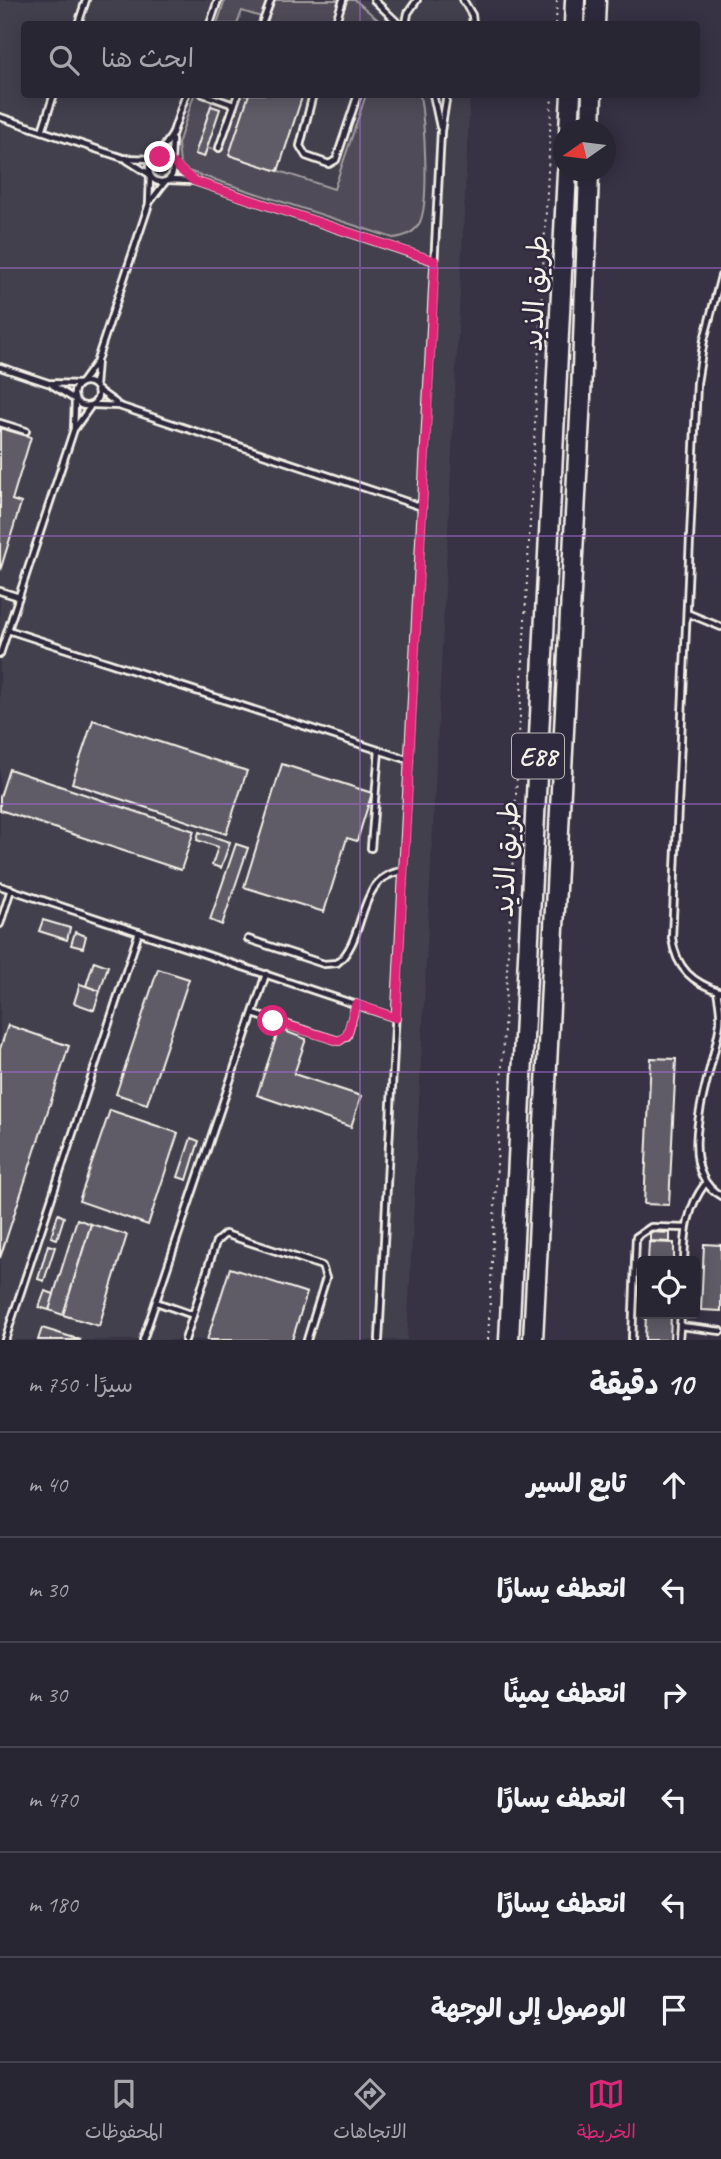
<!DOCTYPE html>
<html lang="ar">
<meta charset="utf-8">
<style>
body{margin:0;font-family:Caveat,"Playpen Sans Arabic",sans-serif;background:#35323f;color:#f1f3f6;direction:rtl}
.controls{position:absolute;right:21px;bottom:21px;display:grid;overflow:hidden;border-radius:7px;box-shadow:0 4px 18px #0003}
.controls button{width:63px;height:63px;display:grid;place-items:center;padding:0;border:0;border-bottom:2px solid #45434e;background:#292633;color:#f1f3f6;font:35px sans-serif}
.compass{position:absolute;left:553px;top:119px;width:63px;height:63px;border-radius:50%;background:#292633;box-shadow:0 4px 18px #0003;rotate:256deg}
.stop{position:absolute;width:21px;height:21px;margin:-16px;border:5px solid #db2777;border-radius:50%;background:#fff}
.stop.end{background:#db2777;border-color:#fff;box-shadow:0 2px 7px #0008}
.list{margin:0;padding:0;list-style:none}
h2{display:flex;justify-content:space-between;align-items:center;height:91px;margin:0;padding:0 28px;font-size:30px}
h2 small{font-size:23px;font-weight:400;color:#a5a5ac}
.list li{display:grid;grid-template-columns:46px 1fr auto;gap:21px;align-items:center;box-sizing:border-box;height:105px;padding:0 28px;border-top:2px solid #45434e}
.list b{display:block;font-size:26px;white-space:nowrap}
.list em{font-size:23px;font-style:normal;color:#a5a5ac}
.icon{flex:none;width:38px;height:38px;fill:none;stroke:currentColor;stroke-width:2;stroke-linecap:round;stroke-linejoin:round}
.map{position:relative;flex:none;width:721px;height:1340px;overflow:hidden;direction:ltr}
.search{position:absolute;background:#292633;box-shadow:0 4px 18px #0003;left:21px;right:21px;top:21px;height:77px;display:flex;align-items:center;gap:18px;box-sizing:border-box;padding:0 24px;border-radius:7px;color:#a5a5ac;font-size:26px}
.sheet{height:721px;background:#292633}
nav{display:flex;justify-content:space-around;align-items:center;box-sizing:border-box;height:98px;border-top:2px solid #45434e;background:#292633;font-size:19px;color:#a5a5ac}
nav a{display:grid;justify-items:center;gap:4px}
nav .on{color:#db2777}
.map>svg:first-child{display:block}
</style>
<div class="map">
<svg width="721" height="1340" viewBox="0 0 721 1340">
<rect width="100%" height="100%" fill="#373244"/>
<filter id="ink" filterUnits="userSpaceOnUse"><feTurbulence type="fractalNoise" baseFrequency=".0143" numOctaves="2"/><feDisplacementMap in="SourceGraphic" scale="14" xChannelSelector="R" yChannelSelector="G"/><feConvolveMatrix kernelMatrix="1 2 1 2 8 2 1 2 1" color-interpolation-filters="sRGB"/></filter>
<g filter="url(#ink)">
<polygon fill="#433f4e" points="0,0 475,0 474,24 24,24 24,94 470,95 407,1340 0,1340"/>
<g fill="#504b59" stroke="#a29ea0" stroke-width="2">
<polygon points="225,0 355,0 383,24 259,24 261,17 242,11 237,24 217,24"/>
<path d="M194,95H214L196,154L204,156L207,148L218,151L236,95H249L230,155L334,189L366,95H420C424,120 430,200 420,222C415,233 404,237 393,238L188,171L180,164L178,144Z"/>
</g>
<g fill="#5f5c67" stroke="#f4f1e8" stroke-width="2">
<polygon points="249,94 303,94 278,171 229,155"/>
<polygon points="211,106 220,109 204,157 195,154"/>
<polygon points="0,428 31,437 12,500 21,503 0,571"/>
<polygon points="93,720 247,771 226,834 72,783"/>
<polygon points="282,764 372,793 357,841 347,838 324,912 244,887"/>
<polygon points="9,769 194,831 181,870 0,810 0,797"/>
<polygon points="199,832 230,842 221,868 212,865 218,847 197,840"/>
<polygon points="236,844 248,848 222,925 210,920"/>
<polygon points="43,920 70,928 67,940 39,931"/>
<polygon points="75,932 86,936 83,948 71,945"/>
<polygon points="94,961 108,966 100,991 86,986"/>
<polygon points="158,969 189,979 147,1104 116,1094"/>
<polygon points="80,984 100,991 94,1010 74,1003"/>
<polygon points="8,1025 69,1046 0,1258 0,1049"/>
<polygon points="279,1029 306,1039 294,1074 361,1096 351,1127 257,1095"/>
<polygon points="651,1058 676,1059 669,1205 644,1204"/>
<polygon points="110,1110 178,1133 148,1225 79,1201"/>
<polygon points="191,1138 199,1141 187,1180 178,1177"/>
<polygon points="58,1214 64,1217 57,1239 51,1237"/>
<polygon points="77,1219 91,1224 63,1315 49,1310"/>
<polygon points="91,1224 127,1235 99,1326 63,1315"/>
<polygon points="650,1232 670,1233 670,1242 650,1241"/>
<polygon points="649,1242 674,1243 674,1261 648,1261"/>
<polygon points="704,1244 721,1245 721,1311 701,1310"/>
<polygon points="48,1245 55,1247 44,1281 38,1279"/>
<polygon points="230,1268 307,1293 292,1340 207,1340"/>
<polygon points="45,1291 54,1294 49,1310 39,1307"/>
<polygon points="646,1314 671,1314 670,1340 645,1340"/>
<polygon points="42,1328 81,1340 38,1340"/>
</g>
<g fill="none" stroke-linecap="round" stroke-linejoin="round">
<defs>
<g id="service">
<polyline points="374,0 399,24"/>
<polyline points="463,0 472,15 473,24"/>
<polyline points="78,24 86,0"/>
<polyline points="210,24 218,0"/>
<polyline points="262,24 271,0"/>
<polyline points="335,24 343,0"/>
<polyline points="406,24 408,13 417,0"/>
<polyline points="203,94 234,105"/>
<polyline points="313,94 300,146 306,156 329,164 336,160 358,94"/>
<polyline points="433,94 440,127"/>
<polyline points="0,117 123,158 154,159"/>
<polyline points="42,131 54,94"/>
<polyline points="219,148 238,94"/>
<polyline points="157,157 172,135 186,94"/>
<circle cx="161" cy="170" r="12"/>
<polyline points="127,160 149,174"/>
<polyline points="171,162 172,140"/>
<polyline points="173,166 191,179"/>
<polyline points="168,180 194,181 434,261"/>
<polyline points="149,203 165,182"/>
<path d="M721,276L704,340L697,383L672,938C676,969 693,983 721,992"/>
<polyline points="0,367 48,383 79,384"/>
<circle cx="86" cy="394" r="12"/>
<polyline points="82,382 95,364"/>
<polyline points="52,385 74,399"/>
<polyline points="95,386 97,360 149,204 150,176"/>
<polyline points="98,390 116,403"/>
<polyline points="93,405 119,406 422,507"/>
<polyline points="0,423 26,431"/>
<polyline points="75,428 90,407"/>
<polyline points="0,591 19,597"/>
<polyline points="687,613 721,627"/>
<polyline points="8,630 409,760"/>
<polyline points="0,654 74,429 75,401"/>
<polyline points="371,848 379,750"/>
<polyline points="0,886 396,1018"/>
<polyline points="0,924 11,889"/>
<path d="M248,939L324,964L337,963C368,939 355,876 403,871"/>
<path d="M717,991C719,1001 721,1013 720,1023C715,1068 669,1168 721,1196"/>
<polyline points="253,1014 339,1041 347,1036 356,1004"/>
<path d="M684,1261C685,1232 687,1208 705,1184"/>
<polyline points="156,1302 193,1315"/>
<polyline points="680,1326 721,1331"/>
<polyline points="5,1340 139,932"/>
<polyline points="143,1340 266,974"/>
<polyline points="185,1340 216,1242 225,1234 322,1266 326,1278 307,1340"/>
<polyline points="379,1340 441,131 447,94"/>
<polyline points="632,1340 636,1237 651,1227 686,1228"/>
<polyline points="679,1340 681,1314"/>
</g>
<g id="motorway">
<polyline points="574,24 575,0"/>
<polyline points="595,24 596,0"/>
<polyline points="569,130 571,94"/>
<polyline points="591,130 592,94"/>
<polyline points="509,1340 567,172"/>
<polyline points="533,1340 581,397 589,172"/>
</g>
</defs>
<use href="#service" stroke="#f4f1e8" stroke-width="10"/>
<use href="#motorway" stroke="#f4f1e8" stroke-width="23"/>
<g stroke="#f4f1e8" stroke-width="2" stroke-dasharray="2 5" stroke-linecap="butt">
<polyline points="556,24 557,0"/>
<polyline points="488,1340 552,94"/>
</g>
<use href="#service" stroke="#2f2a3d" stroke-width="4.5"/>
<use href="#motorway" stroke="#2f2a3d" stroke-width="18"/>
</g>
</g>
<g fill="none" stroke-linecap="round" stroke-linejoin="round" filter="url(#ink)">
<polyline stroke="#db2777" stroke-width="9" points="160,157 168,159 194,181 435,261 396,1018 356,1004 347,1035 339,1041 273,1021"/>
</g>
<path fill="none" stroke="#9f67cb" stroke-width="2" stroke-opacity="0.55" d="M360,0V24M360,94V1340M0,268H721M0,536H721M0,804H721M0,1072H721"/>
<g text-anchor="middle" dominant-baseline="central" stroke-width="5" stroke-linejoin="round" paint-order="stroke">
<rect fill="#2f2a3d" stroke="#b9b5b5" stroke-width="2" x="512" y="733.5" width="52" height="45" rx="5"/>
<g font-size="26" font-weight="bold" fill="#f4f1e8">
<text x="538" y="756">E88</text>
</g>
<g font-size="28" fill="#f4f1e8" stroke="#2f2a3d">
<text transform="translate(535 293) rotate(-87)">طريق الذيد</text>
<text transform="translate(506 859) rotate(-87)">طريق الذيد</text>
</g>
</g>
</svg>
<div class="controls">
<button><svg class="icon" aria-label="locate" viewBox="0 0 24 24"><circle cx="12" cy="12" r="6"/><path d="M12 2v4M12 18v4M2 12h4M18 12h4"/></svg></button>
</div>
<svg class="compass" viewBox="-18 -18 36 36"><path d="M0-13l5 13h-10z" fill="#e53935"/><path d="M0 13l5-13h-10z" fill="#a5a5ac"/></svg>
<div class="stop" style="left:273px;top:1021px"></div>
<div class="stop end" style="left:160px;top:157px"></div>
<div class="search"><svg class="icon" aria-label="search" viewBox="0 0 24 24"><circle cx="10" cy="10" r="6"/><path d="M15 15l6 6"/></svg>ابحث هنا</div>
</div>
<section class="sheet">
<h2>10 دقيقة<small>سيرًا · 750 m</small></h2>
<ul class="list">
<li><svg class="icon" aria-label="ahead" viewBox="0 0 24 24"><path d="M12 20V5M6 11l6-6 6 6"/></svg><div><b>تابع السير</b></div><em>40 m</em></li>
<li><svg class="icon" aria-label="left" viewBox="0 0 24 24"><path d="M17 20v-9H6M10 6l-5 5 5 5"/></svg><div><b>انعطف يسارًا</b></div><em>30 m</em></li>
<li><svg class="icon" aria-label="right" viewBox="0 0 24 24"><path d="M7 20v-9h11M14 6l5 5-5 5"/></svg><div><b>انعطف يمينًا</b></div><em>30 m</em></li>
<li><svg class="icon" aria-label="left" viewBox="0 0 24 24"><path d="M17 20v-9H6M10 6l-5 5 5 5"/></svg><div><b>انعطف يسارًا</b></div><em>470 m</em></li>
<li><svg class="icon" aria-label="left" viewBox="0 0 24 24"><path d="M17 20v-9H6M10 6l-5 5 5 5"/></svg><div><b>انعطف يسارًا</b></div><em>180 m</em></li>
<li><svg class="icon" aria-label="arrive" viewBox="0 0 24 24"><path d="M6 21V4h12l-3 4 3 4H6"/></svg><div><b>الوصول إلى الوجهة</b></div></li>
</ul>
</section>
<nav>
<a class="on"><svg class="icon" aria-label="map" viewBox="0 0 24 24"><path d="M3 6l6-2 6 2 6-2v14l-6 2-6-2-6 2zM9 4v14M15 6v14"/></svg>الخريطة</a>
<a><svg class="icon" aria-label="directions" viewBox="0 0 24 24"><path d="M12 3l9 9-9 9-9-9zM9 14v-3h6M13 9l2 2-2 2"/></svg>الاتجاهات</a>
<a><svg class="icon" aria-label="saved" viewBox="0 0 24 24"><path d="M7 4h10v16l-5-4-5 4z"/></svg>المحفوظات</a>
</nav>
